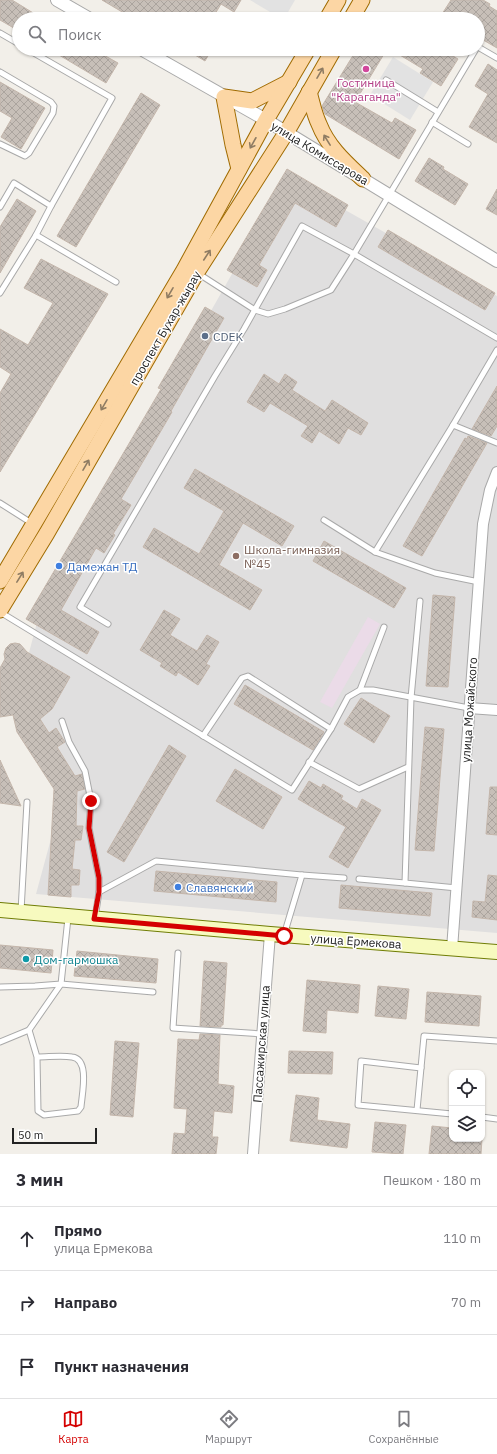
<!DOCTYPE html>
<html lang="ru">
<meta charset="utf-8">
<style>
body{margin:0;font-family:"IBM Plex Sans",sans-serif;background:#f2f2f3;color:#2b2b33}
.controls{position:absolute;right:12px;bottom:12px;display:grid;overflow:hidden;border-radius:8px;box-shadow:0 1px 3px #0004}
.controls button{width:36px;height:36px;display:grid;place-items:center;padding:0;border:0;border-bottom:1px solid #e1e1e2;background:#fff;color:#2b2b33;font:20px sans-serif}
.scale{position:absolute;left:12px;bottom:10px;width:85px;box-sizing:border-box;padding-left:4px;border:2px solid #222;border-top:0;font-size:11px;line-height:14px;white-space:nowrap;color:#222;-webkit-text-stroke:3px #fff;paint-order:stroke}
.stop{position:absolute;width:12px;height:12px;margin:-9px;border:3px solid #d40000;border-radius:50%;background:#fff}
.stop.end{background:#d40000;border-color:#fff;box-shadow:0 1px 4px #0008}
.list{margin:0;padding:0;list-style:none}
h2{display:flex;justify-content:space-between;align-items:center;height:52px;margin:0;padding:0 16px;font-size:17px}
h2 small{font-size:13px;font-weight:400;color:#7c7c81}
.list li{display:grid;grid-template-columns:26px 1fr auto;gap:12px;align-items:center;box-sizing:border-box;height:64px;padding:0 16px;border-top:1px solid #e1e1e2}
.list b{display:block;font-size:15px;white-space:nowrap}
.list p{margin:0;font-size:13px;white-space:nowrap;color:#7c7c81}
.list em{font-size:13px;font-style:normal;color:#7c7c81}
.icon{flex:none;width:22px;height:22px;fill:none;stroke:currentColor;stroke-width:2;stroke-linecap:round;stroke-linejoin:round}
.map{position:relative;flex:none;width:497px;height:1154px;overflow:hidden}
.search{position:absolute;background:#fff;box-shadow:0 1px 3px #0004;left:12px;right:12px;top:12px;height:44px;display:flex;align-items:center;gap:10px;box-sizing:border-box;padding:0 14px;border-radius:22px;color:#7c7c81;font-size:15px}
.sheet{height:244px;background:#fff}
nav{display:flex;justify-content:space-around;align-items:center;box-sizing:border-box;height:56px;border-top:1px solid #e1e1e2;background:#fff;font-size:11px;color:#7c7c81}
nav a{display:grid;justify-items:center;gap:2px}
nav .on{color:#d40000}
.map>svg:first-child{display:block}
</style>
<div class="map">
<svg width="497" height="1154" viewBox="0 0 497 1154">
<defs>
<pattern id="building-cross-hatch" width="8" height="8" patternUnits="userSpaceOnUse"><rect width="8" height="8" fill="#c7bfb8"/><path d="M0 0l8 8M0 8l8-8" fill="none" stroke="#aba49e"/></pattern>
</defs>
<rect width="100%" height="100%" fill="#f2efe9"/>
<polygon fill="#e0dfdf" points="287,177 497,296 497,933 36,894 52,835 58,774 19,690 38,619 149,420"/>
<polygon fill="#ebdbe8" points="368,617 380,624 332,708 320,702"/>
<g fill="#e2e2e2">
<polygon points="250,0 295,0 284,19 282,19"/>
<polygon points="393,57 433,82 410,120 370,95"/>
</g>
<g fill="url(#building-cross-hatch)" stroke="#c4b6ab">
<polygon points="0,0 12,0 43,19 19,19 19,31 0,20"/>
<polygon points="102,0 241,0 234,12 221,4 212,19 134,19"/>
<polygon points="451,0 483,0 490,4 489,6 497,11 497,48 478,37 478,19 450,19 442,14"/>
<polygon points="49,49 93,49 118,63 106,83"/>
<polygon points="185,49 212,49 205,61"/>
<polygon points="357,49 387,49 355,102 392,123 395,118 416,130 399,159 325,114 322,106"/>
<polygon points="390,49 441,49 458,59 441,86 420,73 423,69"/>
<polygon points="488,64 497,70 497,143 469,127 488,94 475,86"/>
<polygon points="0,82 45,108 21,149 1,137 12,118 0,111"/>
<polygon points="141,93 160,105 76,247 57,236"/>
<polygon points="429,158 444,167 443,169 468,184 455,205 415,181"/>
<polygon points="287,169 348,205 336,227 295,203 259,265 267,270 257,287 227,270"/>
<polygon points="497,189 497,215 486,209"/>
<polygon points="17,199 36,211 0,273 0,227"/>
<polygon points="388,230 495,293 485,310 378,247"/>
<polygon points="41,259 108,294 0,472 0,393 11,374 0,367 0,329 28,345 53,303 24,288"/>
<polygon points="205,307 224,318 171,411 172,412 121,499 131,505 113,534 115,535 104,553 96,548 61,610 99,632 87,654 26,619 161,389 158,388"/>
<polygon points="264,374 279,384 285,374 297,382 292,390 325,411 332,400 368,423 361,435 348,428 339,444 319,431 312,443 301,436 308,426 270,403 264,412 247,402"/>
<polygon points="497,386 497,426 491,436 472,429"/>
<polygon points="468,436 487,443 422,556 403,546 465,438 467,439"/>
<polygon points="195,469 294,526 282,546 243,523 219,565 262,590 250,610 143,547 154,528 199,554 224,511 184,488"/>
<polygon points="324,541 406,588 394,608 313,561"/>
<polygon points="433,595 455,597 448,687 426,686"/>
<polygon points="164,610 180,619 170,635 197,651 207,635 219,642 206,664 210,666 198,685 178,672 176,676 160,666 162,663 140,650"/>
<polygon points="15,643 20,644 27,652 70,677 52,709 40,719 49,733 56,728 65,742 57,747 75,776 82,774 85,789 77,791 76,826 83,826 81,840 75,840 72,869 80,870 79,885 71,885 71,897 48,895 54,789 17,732 13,715 0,717 0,668 5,659 4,654 6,648 10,644"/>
<polygon points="245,685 324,732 313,750 234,704"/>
<polygon points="361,698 390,716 374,743 344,724"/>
<polygon points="425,727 444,729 434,851 415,850"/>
<polygon points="169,745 186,756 124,862 107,852"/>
<polygon points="0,760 21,806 0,803"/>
<polygon points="235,769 282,797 263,829 216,801"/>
<polygon points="309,781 321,788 323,784 343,796 341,799 357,809 362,799 381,810 348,868 329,857 346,827 298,799"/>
<polygon points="490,787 497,787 497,835 486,834"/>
<polygon points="156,871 277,882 276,902 154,891"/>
<polygon points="488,875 497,876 497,920 472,917 473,901 485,902"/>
<polygon points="341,885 432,893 430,916 339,908"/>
<polygon points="0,945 53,950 51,973 0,968"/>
<polygon points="77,951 158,959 156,983 74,976"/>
<polygon points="204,961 227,963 223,1025 221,1025 221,1027 200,1026"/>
<polygon points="307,980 360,985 358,1013 327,1010 326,1033 303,1031"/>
<polygon points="378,986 409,989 406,1019 375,1016"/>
<polygon points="427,992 481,996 479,1026 425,1022"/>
<polygon points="200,1034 220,1035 218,1084 234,1086 232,1113 214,1111 212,1137 218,1137 216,1154 172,1154 174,1133 185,1134 187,1109 174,1108 178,1039 199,1040"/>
<polygon points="115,1041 139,1043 133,1117 110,1115"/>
<polygon points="289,1051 333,1052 332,1074 288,1073"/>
<polygon points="296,1095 319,1098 317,1120 350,1124 347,1148 290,1141"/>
<polygon points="375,1122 406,1125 403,1154 372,1152"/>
<polygon points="432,1126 452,1128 452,1139 482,1139 481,1154 429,1154"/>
</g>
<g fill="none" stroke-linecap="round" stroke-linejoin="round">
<defs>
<g id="service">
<polyline points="0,33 19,44"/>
<polyline points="478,47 497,58"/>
<polyline points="0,72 51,102 54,106 53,113 29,153 25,156 0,144"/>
<polyline points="386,80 438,112"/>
<polyline points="432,122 468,144"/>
<polyline points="0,207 14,183 51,206 112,98 27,49"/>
<polyline points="36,235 51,206"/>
<polyline points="199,274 255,310 268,314 285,309 331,290 354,254 497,338"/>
<polyline points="0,293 36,235 116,282"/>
<polyline points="453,425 497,350"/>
<polyline points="0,503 33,524"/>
<polyline points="324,520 375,552 435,573 479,582"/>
<polyline points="375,552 453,425 497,443"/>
<polyline points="420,601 411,698 405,883 457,888"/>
<polyline points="0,612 292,790 331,729 348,697 360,690 373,690 469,708"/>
<polyline points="108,624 80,607 215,376 244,329 302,226 354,254 476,49"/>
<polyline points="360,690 384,627"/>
<polyline points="62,721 69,742 85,771 91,801 89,828 99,878 99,892 95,918"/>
<polyline points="203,736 242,678 248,676 331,729"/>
<polyline points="309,762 359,789 408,767"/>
<polyline points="302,875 344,878"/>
<polyline points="359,879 405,883"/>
<polyline points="99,892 156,861 302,875 284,935"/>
<polyline points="21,911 27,802"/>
<polyline points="178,953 173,1028 262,1034"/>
<polyline points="0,987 35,986 61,984 68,918"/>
<path d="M29,1030L37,1057L38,1111L44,1115L78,1111L81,1107C82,1094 90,1059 72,1057C61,1055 49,1057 37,1057"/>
<polyline points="0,1042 29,1030 61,984 153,992"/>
<polyline points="421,1068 361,1061 358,1105 452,1114"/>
<polyline points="417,1110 424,1036 497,1041"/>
<polyline points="482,1117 497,1119"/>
</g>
<g id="minor">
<polyline points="469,708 497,710"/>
<polyline points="452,949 483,524 490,490 497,472"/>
<polyline points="253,1154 270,934"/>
</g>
<g id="tertiary">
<polyline points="57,0 90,19"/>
<polyline points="141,49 266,120 497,261"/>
</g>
<polyline id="secondary" points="0,910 270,934 497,952"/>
<g id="primary">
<polyline points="327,19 338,0"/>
<polyline points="351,19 362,0"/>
<path d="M309,92C312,102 314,114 319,124C328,147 345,162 363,179"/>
<polyline points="239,169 233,145 224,97 252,101 289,82"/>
<polyline points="0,581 184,270 266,120 308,49"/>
<polyline points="0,610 47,533 197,272 286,133 334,49"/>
</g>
</defs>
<use href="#service" stroke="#a9a9a9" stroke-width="7"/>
<use href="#minor" stroke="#a9a9a9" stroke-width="12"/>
<use href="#tertiary" stroke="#a9a9a9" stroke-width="14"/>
<use href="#secondary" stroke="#707d05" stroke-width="16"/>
<use href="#primary" stroke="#a06b00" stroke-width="17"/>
<use href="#service" stroke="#fff" stroke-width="5"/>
<use href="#minor" stroke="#fff" stroke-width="10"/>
<use href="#tertiary" stroke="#fff" stroke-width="12"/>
<use href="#secondary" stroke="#f7fabf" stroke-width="14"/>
<use href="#primary" stroke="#fcd6a4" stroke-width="15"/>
</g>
<defs><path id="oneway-shaft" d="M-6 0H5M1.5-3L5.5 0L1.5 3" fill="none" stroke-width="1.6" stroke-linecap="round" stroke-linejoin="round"/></defs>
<g stroke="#8f7c63">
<use href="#oneway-shaft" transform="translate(320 73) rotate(-60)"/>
<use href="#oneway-shaft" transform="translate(327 140) rotate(-122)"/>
<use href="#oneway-shaft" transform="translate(253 143) rotate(119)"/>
<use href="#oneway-shaft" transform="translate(207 255) rotate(-57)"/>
<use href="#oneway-shaft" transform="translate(170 293) rotate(120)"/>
<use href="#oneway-shaft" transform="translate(104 405) rotate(120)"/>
<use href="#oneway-shaft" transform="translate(86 465) rotate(-60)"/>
<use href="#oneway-shaft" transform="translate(20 577) rotate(-58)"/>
</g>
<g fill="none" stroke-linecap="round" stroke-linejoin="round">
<polyline stroke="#d40000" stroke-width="5" points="91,801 89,828 99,878 99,892 94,919 284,936"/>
</g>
<circle fill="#d1479c" stroke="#fff" stroke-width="1.5" cx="366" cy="69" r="4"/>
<circle fill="#5c6f8a" stroke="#fff" stroke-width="1.5" cx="205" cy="336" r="4"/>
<circle fill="#8d6e63" stroke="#fff" stroke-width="1.5" cx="236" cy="556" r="4"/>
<g fill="#3f7fe0" stroke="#fff" stroke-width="1.5">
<circle cx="59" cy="566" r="4"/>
<circle cx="178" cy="887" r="4"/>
</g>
<circle fill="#0f9aa8" stroke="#fff" stroke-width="1.5" cx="26" cy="959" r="4"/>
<g text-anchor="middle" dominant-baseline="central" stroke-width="3" stroke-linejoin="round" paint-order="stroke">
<g font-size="12" fill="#b23c85" stroke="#fff">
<text x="366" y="82">Гостиница<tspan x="366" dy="14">"Караганда"</tspan></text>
</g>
<g font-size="12" fill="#222" stroke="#fff">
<text transform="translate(320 153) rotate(31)">улица Комиссарова</text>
<text transform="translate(165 328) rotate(-60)">проспект Бухар-жырау</text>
<text transform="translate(469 710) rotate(-86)">улица Можайского</text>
<text transform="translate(356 941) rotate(4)">улица Ермекова</text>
<text transform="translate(261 1044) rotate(-86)">Пассажирская улица</text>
</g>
<g font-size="12" fill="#4e5e75" stroke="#fff" text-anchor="start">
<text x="213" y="336">CDEK</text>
</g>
<g font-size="12" fill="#785e54" stroke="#fff" text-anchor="start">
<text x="244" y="549">Школа-гимназия<tspan x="244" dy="14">№45</tspan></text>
</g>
<g font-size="12" fill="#366cbe" stroke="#fff" text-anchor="start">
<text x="67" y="566">Дамежан ТД</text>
<text x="186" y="887">Славянский</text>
</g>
<g font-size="12" fill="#0d838f" stroke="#fff" text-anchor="start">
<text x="34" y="959">Дом-гармошка</text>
</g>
</g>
</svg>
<div class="controls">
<button><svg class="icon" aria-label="locate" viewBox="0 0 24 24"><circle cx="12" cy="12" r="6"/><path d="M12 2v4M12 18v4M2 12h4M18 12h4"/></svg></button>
<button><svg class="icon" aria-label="layers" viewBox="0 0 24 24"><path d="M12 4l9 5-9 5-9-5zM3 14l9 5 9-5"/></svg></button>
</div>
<div class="scale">50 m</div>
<div class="stop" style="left:284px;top:936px"></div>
<div class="stop end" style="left:91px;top:801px"></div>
<div class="search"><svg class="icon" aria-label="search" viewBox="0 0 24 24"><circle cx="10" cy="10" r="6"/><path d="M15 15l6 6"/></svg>Поиск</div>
</div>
<section class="sheet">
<h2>3 мин<small>Пешком · 180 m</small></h2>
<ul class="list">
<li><svg class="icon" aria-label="ahead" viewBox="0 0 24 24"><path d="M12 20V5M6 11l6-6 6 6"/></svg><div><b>Прямо</b><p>улица Ермекова</p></div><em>110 m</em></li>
<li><svg class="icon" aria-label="right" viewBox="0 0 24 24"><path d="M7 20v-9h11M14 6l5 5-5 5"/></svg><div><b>Направо</b></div><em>70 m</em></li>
<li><svg class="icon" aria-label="arrive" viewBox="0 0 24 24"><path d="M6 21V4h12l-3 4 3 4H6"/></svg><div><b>Пункт назначения</b></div></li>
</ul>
</section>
<nav>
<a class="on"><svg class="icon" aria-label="map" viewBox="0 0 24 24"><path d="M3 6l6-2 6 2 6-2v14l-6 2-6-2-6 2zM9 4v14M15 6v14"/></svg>Карта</a>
<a><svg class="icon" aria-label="directions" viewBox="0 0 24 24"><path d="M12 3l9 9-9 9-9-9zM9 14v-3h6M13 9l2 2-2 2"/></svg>Маршрут</a>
<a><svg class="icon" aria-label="saved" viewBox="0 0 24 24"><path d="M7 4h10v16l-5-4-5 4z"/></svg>Сохранённые</a>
</nav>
